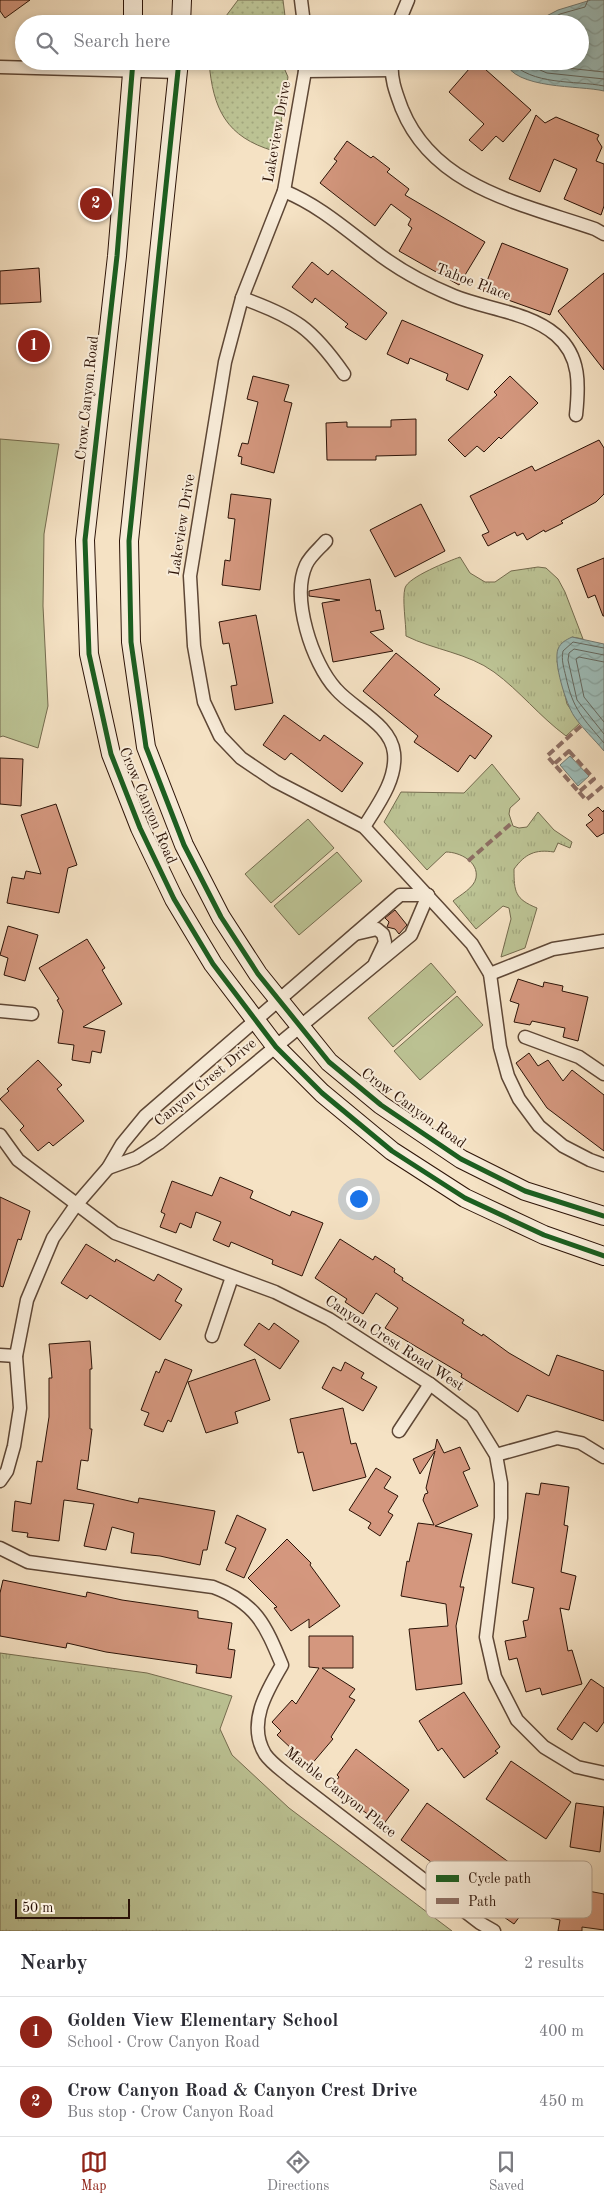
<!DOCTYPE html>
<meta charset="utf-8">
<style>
body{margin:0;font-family:"Old Standard TT",serif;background:#f7f7f7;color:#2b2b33}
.scale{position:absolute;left:15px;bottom:12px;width:115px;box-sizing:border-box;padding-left:5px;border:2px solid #2c1307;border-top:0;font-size:14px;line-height:18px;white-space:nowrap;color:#2c1307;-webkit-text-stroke:4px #f8ecd9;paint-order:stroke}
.you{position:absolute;left:358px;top:1198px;width:18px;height:18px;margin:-12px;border:4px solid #fff;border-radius:50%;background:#1a73e8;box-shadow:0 0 0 8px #1a73e833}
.badge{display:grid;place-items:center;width:32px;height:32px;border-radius:50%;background:#8f2418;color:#fff;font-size:16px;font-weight:700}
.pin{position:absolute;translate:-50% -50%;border:2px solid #fff;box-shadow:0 1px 5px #0006}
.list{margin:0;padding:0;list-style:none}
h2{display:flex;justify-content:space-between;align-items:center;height:65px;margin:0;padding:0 20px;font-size:21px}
h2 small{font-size:16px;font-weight:400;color:#7c7c81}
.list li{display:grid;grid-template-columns:32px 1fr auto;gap:15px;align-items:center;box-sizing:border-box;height:70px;padding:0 20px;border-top:1px solid #e1e1e2}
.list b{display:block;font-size:19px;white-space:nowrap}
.list p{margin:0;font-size:16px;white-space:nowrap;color:#7c7c81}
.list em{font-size:16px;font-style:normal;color:#7c7c81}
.icon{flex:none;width:28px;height:28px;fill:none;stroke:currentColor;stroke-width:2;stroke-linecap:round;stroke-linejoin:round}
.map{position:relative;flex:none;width:604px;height:1931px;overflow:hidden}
.search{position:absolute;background:#fff;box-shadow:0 2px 8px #0003;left:15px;right:15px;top:15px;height:55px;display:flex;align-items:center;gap:12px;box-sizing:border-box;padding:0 18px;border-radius:28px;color:#7c7c81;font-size:19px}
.sheet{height:205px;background:#fff}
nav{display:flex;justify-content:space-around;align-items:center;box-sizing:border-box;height:70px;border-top:1px solid #e1e1e2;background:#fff;font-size:14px;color:#7c7c81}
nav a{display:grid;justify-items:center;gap:2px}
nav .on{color:#8f2418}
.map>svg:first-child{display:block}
</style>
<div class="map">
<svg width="604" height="1931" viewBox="0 0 604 1931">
<defs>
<pattern id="grass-tufts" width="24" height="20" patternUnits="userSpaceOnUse" patternTransform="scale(1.25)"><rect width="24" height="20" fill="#bcc394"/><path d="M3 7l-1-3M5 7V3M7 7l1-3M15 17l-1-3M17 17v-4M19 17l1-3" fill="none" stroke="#a2a77e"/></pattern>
<pattern id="garden-dots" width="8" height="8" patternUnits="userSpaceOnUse" patternTransform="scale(1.25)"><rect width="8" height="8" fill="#bcc394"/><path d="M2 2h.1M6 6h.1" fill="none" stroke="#a2a77e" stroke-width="1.8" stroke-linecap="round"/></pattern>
<pattern id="water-waves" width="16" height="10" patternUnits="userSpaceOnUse" patternTransform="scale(1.25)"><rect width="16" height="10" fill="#9dbdb9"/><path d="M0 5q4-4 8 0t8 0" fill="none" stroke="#87a29e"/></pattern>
</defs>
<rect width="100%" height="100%" fill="#f5e2c4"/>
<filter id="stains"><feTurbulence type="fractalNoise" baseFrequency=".004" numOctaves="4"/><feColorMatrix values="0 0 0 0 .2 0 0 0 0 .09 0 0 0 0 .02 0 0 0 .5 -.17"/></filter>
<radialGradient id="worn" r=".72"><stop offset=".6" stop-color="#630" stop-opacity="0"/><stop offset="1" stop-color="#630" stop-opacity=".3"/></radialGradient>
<g fill="url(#grass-tufts)" stroke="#746b4e">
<path d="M460,557L470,573L485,582H495L511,571L538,567L546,568L558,579L565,592L583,639L572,637L557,661L567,704L580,723L566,736C539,716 520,691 494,672C468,653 434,650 406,636C406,623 402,599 405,588C408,577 449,561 460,557Z"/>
<path d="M492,764L520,799L510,808L509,814L513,826L519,828L527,827L538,812L554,830L572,842L570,848L558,843L554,852C535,849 525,854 514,869C514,892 515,899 537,908L525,948L501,957L511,919L509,908L503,906L476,929L453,901C460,895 474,888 476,878C479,862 460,852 446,852L427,870L384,822L401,792L464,793Z"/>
<polygon points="0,1653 147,1673 232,1696 220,1729 232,1755 289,1808 452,1931 0,1931"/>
</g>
<g fill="#bcc394" stroke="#746b4e">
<polygon points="0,439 59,444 44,534 43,606 48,706 38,748 3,736 0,737"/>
<polygon points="308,819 334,848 271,903 245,874"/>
<polygon points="337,852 362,881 299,935 274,906"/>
<polygon points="431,963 456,992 393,1047 368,1018"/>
<polygon points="457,996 483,1025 420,1080 394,1051"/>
</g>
<g fill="url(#garden-dots)" stroke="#746b4e">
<polygon points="238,0 283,0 286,24 220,24"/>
<path d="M281,61L288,77L279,136L274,151C226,137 213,109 209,62Z"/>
</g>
<g fill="url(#water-waves)" stroke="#707972">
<path d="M591,0H604V91C580,85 514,90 505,61H580V24H531L558,10Z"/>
<path d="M572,637L604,644V751C594,739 582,728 574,716C566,704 553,662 558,649C561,642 566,640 572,637Z"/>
<polygon points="570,756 589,776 578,786 560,765"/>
</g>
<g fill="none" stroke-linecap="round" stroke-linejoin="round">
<g stroke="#646860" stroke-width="1">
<polyline points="542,24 560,14 585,7 588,0"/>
<path d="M510,61C532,86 574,80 604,86"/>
<polyline points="519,61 547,73 604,79"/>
<polyline points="534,61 548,66 604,72"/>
<path d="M604,648L573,642L563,651C561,660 564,668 566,677C573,710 583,718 604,743"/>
<polyline points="604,655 574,649 569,653 568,660 577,700 604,734"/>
<polyline points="604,662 579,657 576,659 584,697 604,722"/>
</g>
</g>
<g fill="#d4977e" stroke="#2c1307">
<polygon points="0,0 30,0 5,18 0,11"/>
<polygon points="476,61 531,110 503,142 496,136 482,151 469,140 484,124 449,92"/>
<polygon points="536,115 545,123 556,117 599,135 597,139 602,147 596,161 604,164 604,206 601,215 564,199 577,169 554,159 540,192 509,179"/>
<polygon points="347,141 371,158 373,156 390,169 387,172 409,189 405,195 485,242 459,285 399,251 412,228 408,225 411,219 391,204 375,226 320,183 337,161 334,159"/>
<polygon points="502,243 568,269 550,315 483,291"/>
<polygon points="312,262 328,275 332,270 387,313 366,340 345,327 348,324 315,298 312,303 292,287"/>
<polygon points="39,268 41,302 0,304 0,271"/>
<polygon points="604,273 604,370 558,311"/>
<polygon points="402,320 483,355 468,390 446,380 448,374 410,358 408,364 387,354"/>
<polygon points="253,376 289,385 284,401 292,403 274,473 241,464 242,457 238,456 242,443 248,444 258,402 247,399"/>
<polygon points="510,376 538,403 501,439 499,437 484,452 477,446 465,457 448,440 497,395 494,392"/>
<polygon points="416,419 416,455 376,456 376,460 327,460 326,423 347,422 347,427 391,427 391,420"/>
<polygon points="599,440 604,448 604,494 596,502 561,521 563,523 545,532 544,530 527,540 523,533 517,536 515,532 488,546 482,535 489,532 470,496 532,466 535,471"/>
<polygon points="231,494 271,499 260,590 222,585 225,560 230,561 235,519 228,518"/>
<polygon points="421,504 445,551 395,577 370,530"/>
<polygon points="604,558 604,616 603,616 595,595 588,598 577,569"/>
<polygon points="370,579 376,611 380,610 384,629 370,632 393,651 333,662 322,603 340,600 309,596 309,591"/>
<polygon points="256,615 273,703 235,710 231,686 237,685 229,643 223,644 219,622"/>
<polygon points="396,653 440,689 434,695 492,736 475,759 470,755 458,772 414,742 418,736 363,691"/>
<polygon points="284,715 320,741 324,735 363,763 342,792 291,753 285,760 263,745"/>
<polygon points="0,758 23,759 21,806 0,804"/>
<polygon points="56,804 77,865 68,868 59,913 7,903 12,877 24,879 26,871 41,874 21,815"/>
<polygon points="598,807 603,812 604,810 604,833 597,837 586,825 593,820 588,815"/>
<polygon points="395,910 407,925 399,934 395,929 387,927 389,922 385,918"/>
<polygon points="8,926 38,935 25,981 4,975 8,958 0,955"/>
<polygon points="87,939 105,968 102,970 122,1004 83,1027 105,1031 101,1053 92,1051 90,1063 72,1060 74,1045 58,1043 63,1011 57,1000 59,999 39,968"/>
<polygon points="518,979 543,987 544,982 563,986 562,991 588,997 578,1041 563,1037 565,1028 532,1021 530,1025 514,1022 519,1004 510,1001"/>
<polygon points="529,1053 538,1066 548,1060 563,1081 572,1070 604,1095 604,1151 547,1108 516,1063"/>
<polygon points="38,1060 62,1085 57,1089 84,1121 53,1146 49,1142 38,1151 20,1130 24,1126 0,1099 9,1091 7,1089"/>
<polygon points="220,1177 253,1191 250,1198 290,1216 292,1211 323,1223 302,1276 272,1264 273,1260 231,1242 229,1247 213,1240 221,1222 196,1212 191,1228 180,1223 176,1233 160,1227 165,1214 161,1212 172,1181 212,1196"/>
<polygon points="0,1197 30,1211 21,1240 18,1239 3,1287 0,1286"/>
<polygon points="340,1239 373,1260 375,1256 395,1269 394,1272 403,1278 402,1280 464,1320 462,1323 482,1336 483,1334 509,1353 549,1376 557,1355 604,1371 604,1421 527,1395 518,1412 461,1377 462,1374 385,1328 398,1308 376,1293 363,1314 345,1302 347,1299 315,1278"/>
<polygon points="86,1244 115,1262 116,1259 154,1281 158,1274 182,1289 175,1301 182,1305 160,1340 90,1295 87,1299 61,1283"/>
<polygon points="259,1323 269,1330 274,1323 299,1341 280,1369 244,1345"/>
<polygon points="90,1341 92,1369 90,1369 90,1429 92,1429 88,1461 81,1460 77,1489 138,1503 139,1498 215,1511 207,1550 203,1550 200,1565 160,1556 131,1553 134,1533 112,1527 106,1550 84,1546 94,1504 64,1500 59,1541 27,1537 28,1533 12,1531 15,1501 31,1504 37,1461 42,1462 49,1417 49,1378 52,1378 49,1344"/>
<polygon points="165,1359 192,1370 171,1422 168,1420 163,1432 144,1425 149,1413 141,1410 156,1371 159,1373"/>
<polygon points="255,1359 270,1400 235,1412 238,1423 206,1433 188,1382"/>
<polygon points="345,1362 364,1373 361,1378 377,1387 363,1411 322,1388 333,1367 341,1371"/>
<polygon points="343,1408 351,1444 356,1443 366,1477 313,1491 303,1452 298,1453 290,1419"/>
<polygon points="437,1439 444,1453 460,1447 470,1469 463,1472 478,1506 435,1526 472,1534 460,1587 464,1587 456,1626 462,1684 416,1690 409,1629 448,1626 446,1604 401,1596 407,1561 409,1562 418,1523 434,1525 423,1500 425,1494 428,1493 426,1488 435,1451 420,1474 413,1459 435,1449"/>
<polygon points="376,1468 391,1477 384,1488 398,1496 388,1512 393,1515 380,1536 368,1528 371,1523 349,1510"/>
<polygon points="541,1483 569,1487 564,1525 568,1526 561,1572 576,1576 569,1610 560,1608 568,1651 572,1650 582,1684 542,1695 540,1688 526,1692 517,1658 509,1660 505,1641 526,1637 523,1621 528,1620 534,1588 512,1583 526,1493 539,1495"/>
<polygon points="237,1515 266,1529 244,1578 226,1570 236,1548 225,1543"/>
<polygon points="287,1539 311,1563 310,1565 340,1606 309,1628 309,1619 291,1631 274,1608 277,1607 248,1578"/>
<polygon points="3,1580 86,1597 87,1592 122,1600 198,1611 198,1618 232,1623 228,1649 235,1650 231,1678 196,1673 197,1665 106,1652 67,1643 66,1648 0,1636 0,1593"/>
<polygon points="309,1636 353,1636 353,1668 322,1668 355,1689 349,1697 355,1700 331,1737 333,1739 310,1766 277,1735 281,1731 272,1722 292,1700 296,1704 319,1668 309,1667"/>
<polygon points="591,1679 604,1688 604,1722 597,1732 584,1722 572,1740 557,1729"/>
<polygon points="464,1692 500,1747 495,1751 498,1753 464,1778 442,1748 438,1751 419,1721"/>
<polygon points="356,1749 409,1790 383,1825 331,1788 339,1777 337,1775"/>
<polygon points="511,1761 571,1802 546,1839 486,1799"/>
<polygon points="427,1803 546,1889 530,1911 526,1908 514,1924 466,1891 468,1889 401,1840"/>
<polygon points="576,1803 604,1807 600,1852 570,1847"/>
<polygon points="557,1885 604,1894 604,1930 582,1927 582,1931 558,1931 560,1920 551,1918"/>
</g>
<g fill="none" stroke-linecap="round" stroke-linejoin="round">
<defs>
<g id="street">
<polyline points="301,0 304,24"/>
<polyline points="398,24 408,0"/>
<polyline points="305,61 305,71 284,191 242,298 225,362 190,576 194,646 204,702 220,736 241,758 275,781 364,827 472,944 490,974 500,1047 508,1076 519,1099 539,1126 563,1146 590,1160 604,1165"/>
<path d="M392,61C390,78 396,93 402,109C434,188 523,204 595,229L604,234"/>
<polyline points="0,67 179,72"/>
<polyline points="305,71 391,70"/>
<path d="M284,191C318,205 343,227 372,249C396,268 425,284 454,296C486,309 529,312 556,335C581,356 579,386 576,415"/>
<path d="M242,298C295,317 312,328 344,374"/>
<path d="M326,541C320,548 310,556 306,565C291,598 312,663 336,689C353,709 391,724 394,753C397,780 377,806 364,827"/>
<polyline points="355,934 377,929 383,934 385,942 375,963"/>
<polyline points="490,974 553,949 604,941"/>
<polyline points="0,1011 32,1014"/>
<polyline points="525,1037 579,1057 604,1074"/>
<polyline points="0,1135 18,1160 115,1233 275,1292 329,1319 430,1384 472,1416 496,1455 501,1483 501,1518 486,1637 495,1677 517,1720 544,1747 577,1767 604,1773"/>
<polyline points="108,1168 136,1158 159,1143 411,935 428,895"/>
<polyline points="212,1336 232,1277"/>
<polyline points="0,1355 16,1356"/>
<polyline points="399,1431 430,1384"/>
<polyline points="496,1455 557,1438 581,1443 604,1457"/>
<polyline points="0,1481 7,1471 14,1446 20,1408 16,1356 27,1300 53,1238 76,1205 108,1168 122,1144 145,1116 400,895 428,895"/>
<path d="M0,1548L28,1562L213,1587C256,1603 265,1624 282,1665C266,1692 247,1724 265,1754C271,1763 283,1771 291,1778L480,1923L494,1931"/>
</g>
<g id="secondary">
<polyline points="133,24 133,0"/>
<polyline points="181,24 182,0"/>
<polyline points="133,61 117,256 85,540 89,654 111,754 140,828 174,899 213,964 276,1047 322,1093 392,1151 465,1198 544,1235 604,1256"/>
<polyline points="179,61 129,541 131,642 146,747 184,845 221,917 258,974 329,1062 381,1105 461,1159 525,1191 604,1216"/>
</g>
</defs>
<use href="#street" stroke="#5e4736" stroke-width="15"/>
<use href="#secondary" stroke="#2c1307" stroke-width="20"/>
<use href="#street" stroke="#f8ecd9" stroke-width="12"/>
<use href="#secondary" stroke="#f8ecd9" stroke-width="18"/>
<g stroke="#8d6e63" stroke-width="4" stroke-dasharray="8 4" stroke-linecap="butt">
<polygon points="569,751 594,779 579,792 554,764"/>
<polyline points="554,764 547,756 582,725"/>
<polyline points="579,792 586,800 604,785"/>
<polyline points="468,861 513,822"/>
</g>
<defs>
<g id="cycleway">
<polyline points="133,61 117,256 85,540 89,654 111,754 140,828 174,899 213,964 276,1047 322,1093 392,1151 465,1198 544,1235 604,1256"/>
<polyline points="179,61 129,541 131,642 146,747 184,845 221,917 258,974 329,1062 381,1105 461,1159 525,1191 604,1216"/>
</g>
</defs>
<use href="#cycleway" stroke="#f8ecd9" stroke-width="8"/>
<use href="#cycleway" stroke="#1b5e20" stroke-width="5"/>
</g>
<g text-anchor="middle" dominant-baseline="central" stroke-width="4" stroke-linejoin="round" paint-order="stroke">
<g font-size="15" fill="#2c1307" stroke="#f8ecd9">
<text transform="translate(278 132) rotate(-80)">Lakeview Drive</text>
<text transform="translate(473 283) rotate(21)">Tahoe Place</text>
<text transform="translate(88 398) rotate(-84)">Crow Canyon Road</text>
<text transform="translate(183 525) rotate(-81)">Lakeview Drive</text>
<text transform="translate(147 806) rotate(67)">Crow Canyon Road</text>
<text transform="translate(206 1083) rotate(-40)">Canyon Crest Drive</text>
<text transform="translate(413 1109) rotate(36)">Crow Canyon Road</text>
<text transform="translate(394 1344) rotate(33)">Canyon Crest Road West</text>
<text transform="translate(340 1793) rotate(38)">Marble Canyon Place</text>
</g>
</g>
<rect x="426" y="1861" width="166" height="57" rx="8" fill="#f8ecd9" stroke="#bbab9a" stroke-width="1"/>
<rect x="436" y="1875" width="23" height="7" fill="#1b5e20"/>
<rect x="436" y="1898" width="23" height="6" fill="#8d6e63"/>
<g font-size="14" fill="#2c1307">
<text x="468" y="1883">Cycle path</text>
<text x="468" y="1906">Path</text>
</g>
<rect width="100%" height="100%" filter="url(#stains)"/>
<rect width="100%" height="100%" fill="url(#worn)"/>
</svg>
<div class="scale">50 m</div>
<div class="you"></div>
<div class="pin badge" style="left:34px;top:346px">1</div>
<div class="pin badge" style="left:96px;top:204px">2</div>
<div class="search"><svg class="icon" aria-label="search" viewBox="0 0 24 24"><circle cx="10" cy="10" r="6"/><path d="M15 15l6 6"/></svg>Search here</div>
</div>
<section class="sheet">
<h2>Nearby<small>2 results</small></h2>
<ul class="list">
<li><span class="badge">1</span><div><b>Golden View Elementary School</b><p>School · Crow Canyon Road</p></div><em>400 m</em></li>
<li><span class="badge">2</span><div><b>Crow Canyon Road &amp; Canyon Crest Drive</b><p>Bus stop · Crow Canyon Road</p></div><em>450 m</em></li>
</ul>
</section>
<nav>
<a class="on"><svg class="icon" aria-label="map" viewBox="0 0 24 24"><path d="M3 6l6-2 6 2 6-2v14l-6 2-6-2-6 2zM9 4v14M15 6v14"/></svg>Map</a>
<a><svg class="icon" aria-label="directions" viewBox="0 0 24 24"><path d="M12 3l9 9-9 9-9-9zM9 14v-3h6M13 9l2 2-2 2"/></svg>Directions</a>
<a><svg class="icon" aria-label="saved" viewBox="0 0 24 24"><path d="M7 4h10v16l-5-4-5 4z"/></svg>Saved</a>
</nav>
